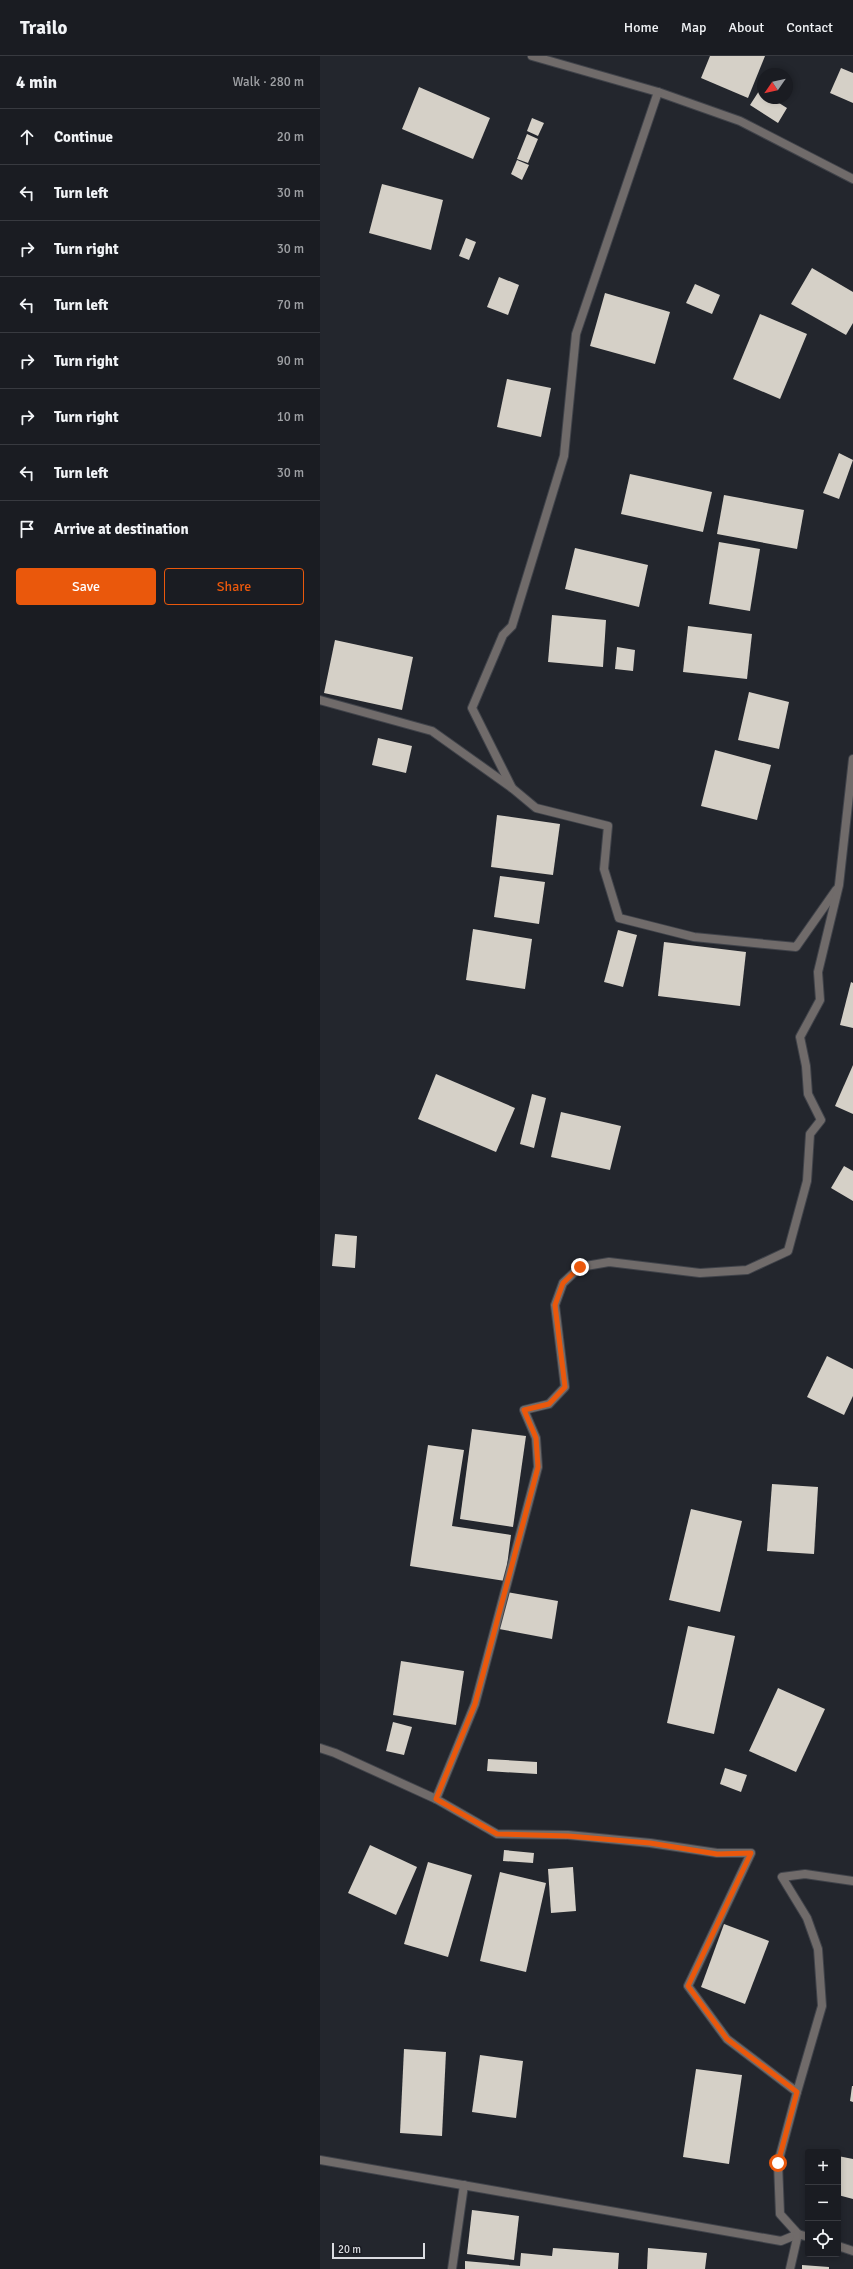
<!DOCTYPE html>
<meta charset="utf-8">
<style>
body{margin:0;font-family:Signika,sans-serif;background:#23252a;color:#f1f3f6}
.controls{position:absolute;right:12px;bottom:12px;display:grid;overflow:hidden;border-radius:4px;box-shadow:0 2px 6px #0003}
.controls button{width:36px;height:36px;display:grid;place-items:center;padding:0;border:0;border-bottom:1px solid #383a40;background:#1a1c22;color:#f1f3f6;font:20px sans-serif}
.compass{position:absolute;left:437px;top:12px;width:36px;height:36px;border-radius:50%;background:#1a1c22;box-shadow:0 2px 6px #0003;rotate:236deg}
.scale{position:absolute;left:12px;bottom:10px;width:93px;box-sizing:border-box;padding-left:4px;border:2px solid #dbdce1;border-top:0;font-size:11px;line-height:14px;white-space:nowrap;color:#dbdce1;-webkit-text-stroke:3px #1a1c23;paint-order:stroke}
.stop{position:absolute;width:12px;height:12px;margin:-9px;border:3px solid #ea580c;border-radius:50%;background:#fff}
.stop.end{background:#ea580c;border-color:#fff;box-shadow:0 1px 4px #0008}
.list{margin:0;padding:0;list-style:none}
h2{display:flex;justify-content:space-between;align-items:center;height:52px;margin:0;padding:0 16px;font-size:17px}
h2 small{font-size:13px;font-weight:400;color:#9fa1a5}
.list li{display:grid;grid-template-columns:26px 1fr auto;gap:12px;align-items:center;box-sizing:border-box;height:56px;padding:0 16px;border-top:1px solid #383a40}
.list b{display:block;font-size:15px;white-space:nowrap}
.list em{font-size:13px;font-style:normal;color:#9fa1a5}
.actions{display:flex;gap:8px;padding:12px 16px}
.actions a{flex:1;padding:9px 0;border:1px solid #ea580c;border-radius:4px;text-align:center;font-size:14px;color:#ea580c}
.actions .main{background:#ea580c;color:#fff}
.icon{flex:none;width:22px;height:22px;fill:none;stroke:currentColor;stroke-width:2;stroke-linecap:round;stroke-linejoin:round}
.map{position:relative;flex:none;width:533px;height:2213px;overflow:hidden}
header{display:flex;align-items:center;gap:24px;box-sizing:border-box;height:56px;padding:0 20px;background:#1a1c22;border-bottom:1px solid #383a40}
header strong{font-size:19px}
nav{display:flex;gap:22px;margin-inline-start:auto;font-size:14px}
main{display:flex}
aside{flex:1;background:#1a1c22}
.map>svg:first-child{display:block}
</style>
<header>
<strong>Trailo</strong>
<nav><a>Home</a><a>Map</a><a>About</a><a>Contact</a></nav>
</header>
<main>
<aside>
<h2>4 min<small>Walk · 280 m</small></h2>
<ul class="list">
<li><svg class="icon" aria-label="ahead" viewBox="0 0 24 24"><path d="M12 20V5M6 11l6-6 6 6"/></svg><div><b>Continue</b></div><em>20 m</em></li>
<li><svg class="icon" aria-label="left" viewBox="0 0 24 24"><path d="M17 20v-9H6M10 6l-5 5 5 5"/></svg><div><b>Turn left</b></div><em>30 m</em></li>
<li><svg class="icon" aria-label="right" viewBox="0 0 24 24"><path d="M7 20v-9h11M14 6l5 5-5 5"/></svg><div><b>Turn right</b></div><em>30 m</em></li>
<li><svg class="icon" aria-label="left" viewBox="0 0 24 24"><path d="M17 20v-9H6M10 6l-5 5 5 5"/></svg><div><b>Turn left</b></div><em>70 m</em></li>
<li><svg class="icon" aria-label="right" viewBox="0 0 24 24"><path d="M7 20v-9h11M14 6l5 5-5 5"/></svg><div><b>Turn right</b></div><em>90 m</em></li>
<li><svg class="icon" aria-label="right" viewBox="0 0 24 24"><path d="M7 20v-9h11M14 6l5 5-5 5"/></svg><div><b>Turn right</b></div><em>10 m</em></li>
<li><svg class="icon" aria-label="left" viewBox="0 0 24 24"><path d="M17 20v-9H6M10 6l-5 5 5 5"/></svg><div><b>Turn left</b></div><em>30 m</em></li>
<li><svg class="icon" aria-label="arrive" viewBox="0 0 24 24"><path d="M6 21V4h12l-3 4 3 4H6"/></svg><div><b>Arrive at destination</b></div></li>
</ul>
<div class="actions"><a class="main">Save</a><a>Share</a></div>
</aside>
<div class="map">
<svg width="533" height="2213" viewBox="0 0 533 2213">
<rect width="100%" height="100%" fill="#23262d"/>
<g fill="#d5d0c7">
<polygon points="390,0 445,0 428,42 381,22"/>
<polygon points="521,12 533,17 533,47 510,37"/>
<polygon points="99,31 170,62 153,103 82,73"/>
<polygon points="439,35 443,37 443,42 451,42 467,52 458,67 430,49"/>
<polygon points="212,62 224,67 218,80 207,75"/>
<polygon points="207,78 218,83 208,107 197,103"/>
<polygon points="197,104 209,109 202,124 191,118"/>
<polygon points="62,128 123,144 111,194 49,177"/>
<polygon points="146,182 156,186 149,204 139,200"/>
<polygon points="492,212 533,236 533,267 526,279 471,248"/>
<polygon points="179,221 199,229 188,259 167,251"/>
<polygon points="375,228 400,239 392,258 366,247"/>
<polygon points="285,237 350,256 335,308 270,290"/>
<polygon points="440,258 487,278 460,343 413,323"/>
<polygon points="187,323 231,332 221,381 177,371"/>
<polygon points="519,397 533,404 519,443 503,437"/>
<polygon points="310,418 392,436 383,476 301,458"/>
<polygon points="404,439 484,454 477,493 397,478"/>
<polygon points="399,486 440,493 430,555 389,548"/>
<polygon points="255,492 328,509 319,551 245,533"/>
<polygon points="232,559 286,564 283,611 228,606"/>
<polygon points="368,570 432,578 427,623 363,616"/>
<polygon points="15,584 93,601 82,654 4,637"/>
<polygon points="297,591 315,594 313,615 295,613"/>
<polygon points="429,636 469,646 459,693 418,684"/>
<polygon points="58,682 92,690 86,717 52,709"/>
<polygon points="395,694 451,709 437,764 381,750"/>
<polygon points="177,759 240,768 233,819 171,811"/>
<polygon points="180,820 225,826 219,868 174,861"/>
<polygon points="153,873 212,883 205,933 146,924"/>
<polygon points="298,874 317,879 303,931 284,926"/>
<polygon points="344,886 426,896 420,950 338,940"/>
<polygon points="531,926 533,927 533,972 520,969"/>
<polygon points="533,1009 533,1058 515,1050"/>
<polygon points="116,1018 195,1052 176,1096 98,1063"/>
<polygon points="212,1038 226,1042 214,1092 200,1088"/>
<polygon points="241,1056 301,1070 290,1114 231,1101"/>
<polygon points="524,1110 533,1115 533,1145 511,1132"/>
<polygon points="15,1178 37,1180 35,1212 12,1210"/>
<polygon points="507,1300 533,1313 533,1340 524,1359 487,1341"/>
<polygon points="152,1373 206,1380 193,1471 140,1463"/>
<polygon points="108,1389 144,1394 132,1470 191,1479 185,1525 90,1510"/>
<polygon points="452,1428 498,1431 494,1498 447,1495"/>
<polygon points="371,1453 422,1465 400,1556 349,1544"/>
<polygon points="186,1536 238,1545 232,1583 179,1573"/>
<polygon points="368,1570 415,1580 394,1678 347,1667"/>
<polygon points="81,1605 144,1615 136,1669 73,1659"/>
<polygon points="458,1632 505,1653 476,1716 429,1695"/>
<polygon points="73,1666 92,1671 84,1699 66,1695"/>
<polygon points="168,1703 217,1706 217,1718 167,1715"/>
<polygon points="405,1712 427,1719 421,1736 400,1728"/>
<polygon points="50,1789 97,1811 76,1859 28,1837"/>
<polygon points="184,1794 214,1797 213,1807 183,1805"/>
<polygon points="108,1806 152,1819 128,1901 84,1888"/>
<polygon points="253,1811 256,1855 231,1857 228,1813"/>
<polygon points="180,1816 226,1827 206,1916 160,1905"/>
<polygon points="404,1868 449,1885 425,1948 381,1931"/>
<polygon points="84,1993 126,1996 122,2080 80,2077"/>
<polygon points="160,1999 203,2005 196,2062 152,2056"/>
<polygon points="376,2013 422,2019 409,2108 363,2101"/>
<polygon points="532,2030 533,2030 533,2046 530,2045"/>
<polygon points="518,2100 533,2103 533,2143 518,2139"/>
<polygon points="152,2154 199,2160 194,2204 147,2198"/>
<polygon points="233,2192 299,2197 298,2213 145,2213 145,2205 200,2210 201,2197 232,2200"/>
<polygon points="328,2192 387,2197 385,2213 327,2213"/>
<polygon points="482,2209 509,2211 509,2213 482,2213"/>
</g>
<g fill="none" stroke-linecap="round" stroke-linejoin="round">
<defs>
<g id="minor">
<polyline points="212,0 338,36 420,65 533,123"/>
<polyline points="0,644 112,675 192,732 216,752 288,770 284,813 299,862 374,881 476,891 516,834"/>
<polyline points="192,732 152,652 183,579 192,570 244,400 256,278 338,36"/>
<polyline points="0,1692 15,1697 116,1743 177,1778 248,1779 330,1787 397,1797 431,1797 368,1930 407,1983 477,2036 458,2107 460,2158 478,2178 461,2185 0,2104"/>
<polyline points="116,1743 155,1648 218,1411 216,1382 204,1354 229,1348 245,1331 235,1249 243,1227 260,1211 289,1206 380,1217 427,1214 468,1195 487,1125 490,1078 501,1064 488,1038 486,1010 480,981 500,944 498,916 519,829 533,703"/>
<polyline points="477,2036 502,1950 498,1893 487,1862 462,1821 485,1818 533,1825"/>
<polyline points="518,2190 533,2195"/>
<polyline points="132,2213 144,2129"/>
<polyline points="470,2213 478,2178 488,2181"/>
</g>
</defs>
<use href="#minor" stroke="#40434a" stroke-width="10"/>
<use href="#minor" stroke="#706b6a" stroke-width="8"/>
</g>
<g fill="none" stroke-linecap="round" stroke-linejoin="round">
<polyline stroke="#ea580c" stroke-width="5" points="260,1211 243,1227 235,1249 245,1331 229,1348 204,1354 216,1382 218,1411 155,1648 116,1743 177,1778 248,1780 330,1787 397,1798 431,1797 368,1930 407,1983 477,2036 458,2107"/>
</g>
</svg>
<div class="controls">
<button>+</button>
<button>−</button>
<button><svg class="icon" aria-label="locate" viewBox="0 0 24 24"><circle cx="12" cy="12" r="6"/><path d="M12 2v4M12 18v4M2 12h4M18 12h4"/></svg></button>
</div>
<svg class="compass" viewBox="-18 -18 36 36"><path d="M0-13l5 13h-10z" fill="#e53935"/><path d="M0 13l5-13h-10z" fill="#9fa1a5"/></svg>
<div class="scale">20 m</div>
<div class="stop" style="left:458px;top:2107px"></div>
<div class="stop end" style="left:260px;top:1211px"></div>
</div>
</main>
